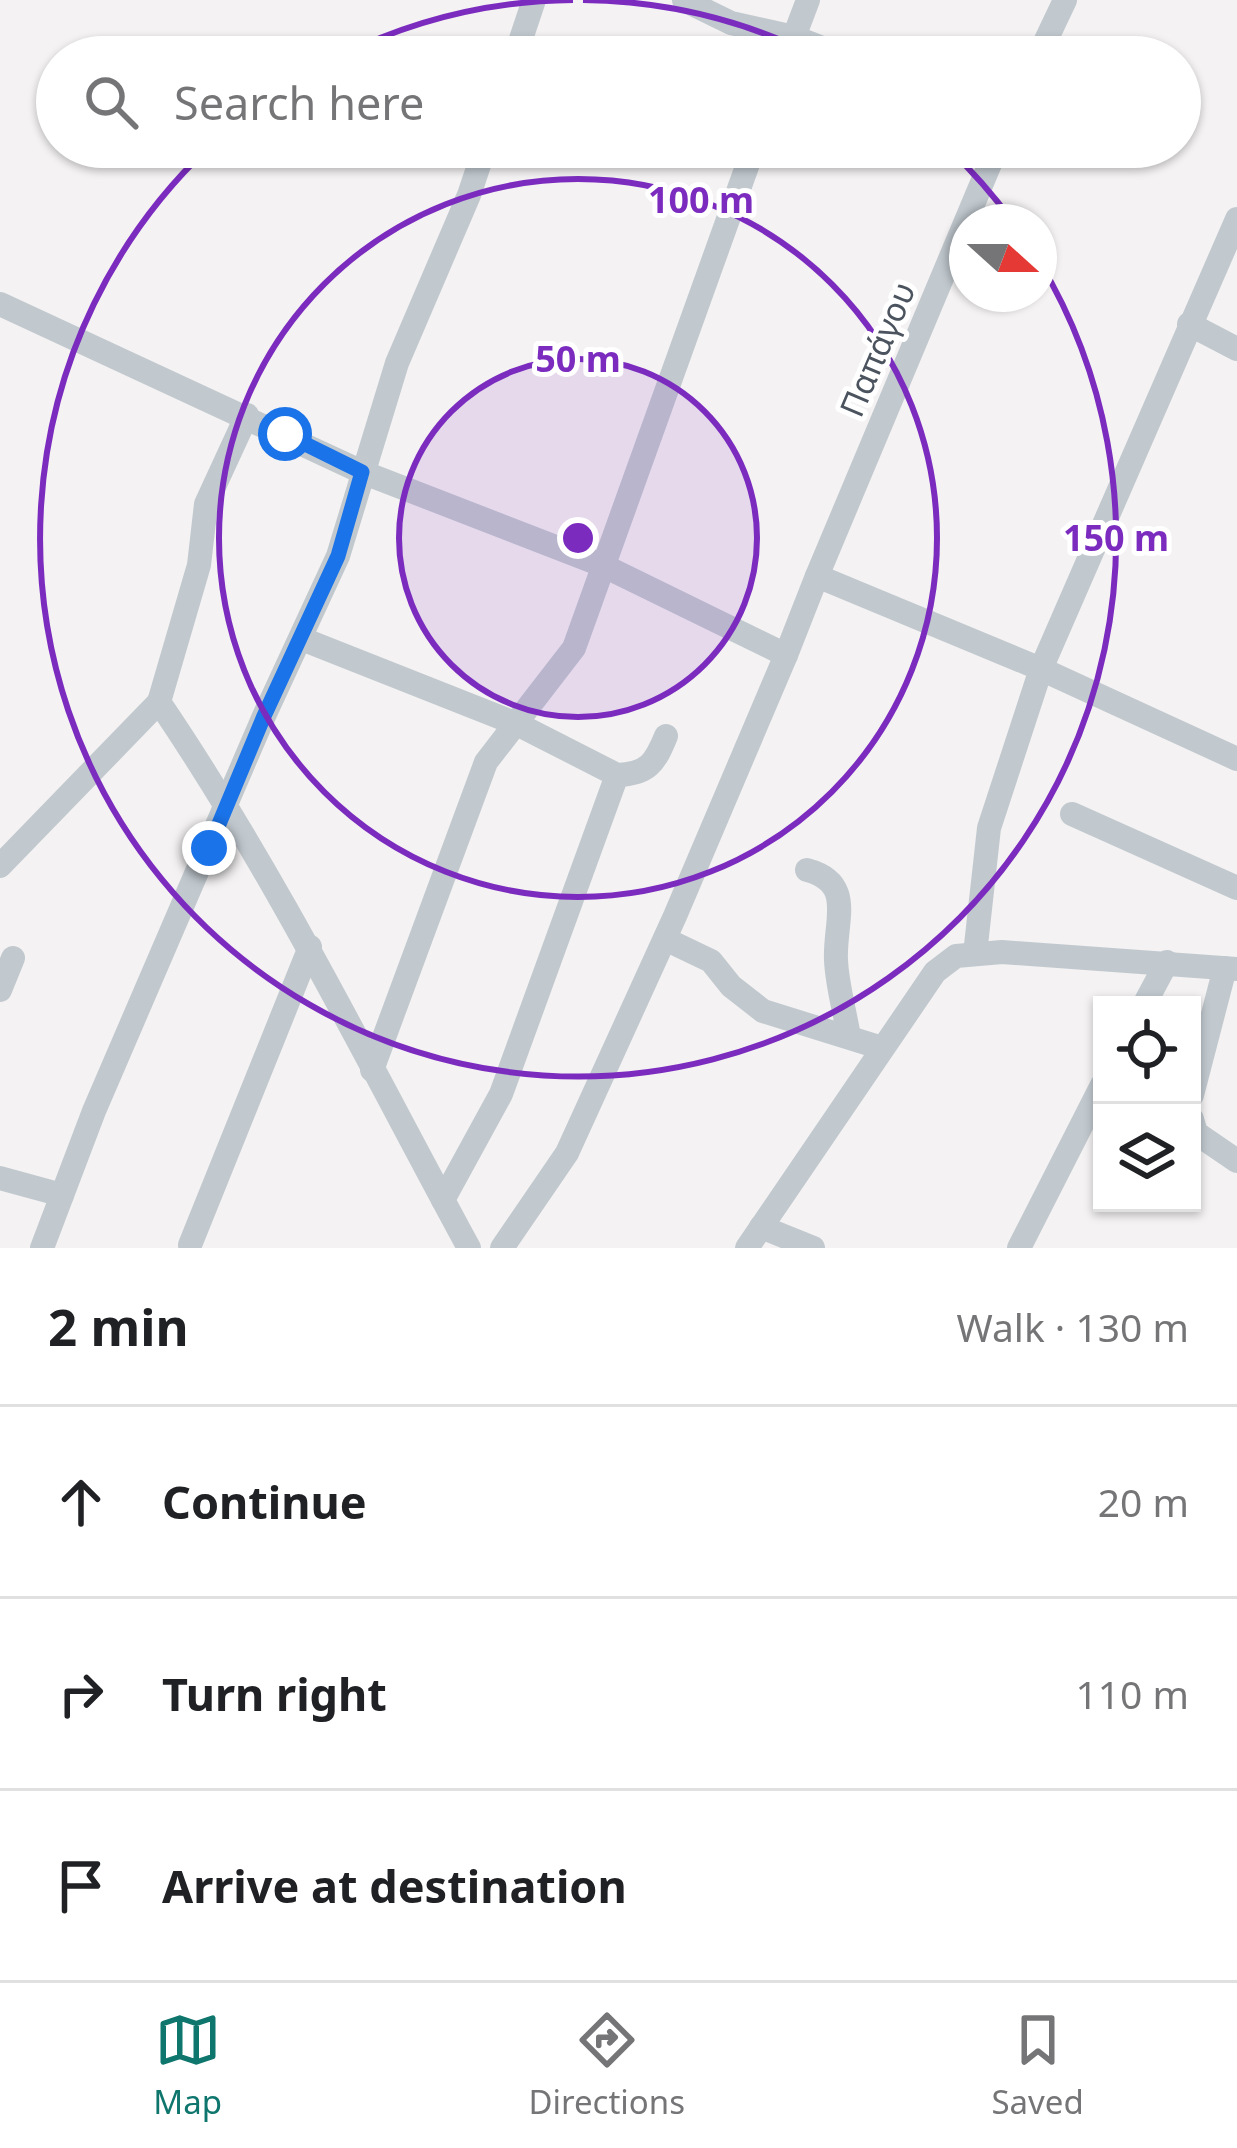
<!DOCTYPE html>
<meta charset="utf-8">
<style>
body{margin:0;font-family:"Noto Sans",sans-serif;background:#f2f2f2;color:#202124}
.controls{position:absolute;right:36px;bottom:36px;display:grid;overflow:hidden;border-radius:0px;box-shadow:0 3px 9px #0004}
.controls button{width:108px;height:108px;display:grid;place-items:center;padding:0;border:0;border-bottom:3px solid #e0e0e0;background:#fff;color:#202124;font:60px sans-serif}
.compass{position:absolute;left:949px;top:204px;width:108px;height:108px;border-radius:50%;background:#fff;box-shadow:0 3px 9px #0004;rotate:111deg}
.stop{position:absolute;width:36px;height:36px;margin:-27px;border:9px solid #1a73e8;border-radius:50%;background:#fff}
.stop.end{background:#1a73e8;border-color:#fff;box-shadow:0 3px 12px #0008}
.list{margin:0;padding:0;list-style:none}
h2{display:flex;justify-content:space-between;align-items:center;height:156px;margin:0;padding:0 48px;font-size:51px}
h2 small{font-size:39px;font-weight:400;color:#757577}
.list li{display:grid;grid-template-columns:78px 1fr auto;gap:36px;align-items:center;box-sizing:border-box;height:192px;padding:0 48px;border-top:3px solid #e0e0e0}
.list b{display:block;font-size:45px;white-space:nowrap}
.list em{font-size:39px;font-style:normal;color:#757577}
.icon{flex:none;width:66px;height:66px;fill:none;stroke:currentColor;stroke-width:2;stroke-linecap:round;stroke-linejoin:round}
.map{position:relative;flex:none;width:1237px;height:1248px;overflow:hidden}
.search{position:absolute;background:#fff;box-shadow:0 3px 9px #0004;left:36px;right:36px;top:36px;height:132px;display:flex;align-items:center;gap:30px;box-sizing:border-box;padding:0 42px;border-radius:66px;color:#757577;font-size:45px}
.sheet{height:732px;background:#fff}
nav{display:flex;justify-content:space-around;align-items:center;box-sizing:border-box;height:168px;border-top:3px solid #e0e0e0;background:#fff;font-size:33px;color:#757577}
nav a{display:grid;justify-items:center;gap:6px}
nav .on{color:#0f766e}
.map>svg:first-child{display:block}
</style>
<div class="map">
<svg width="1237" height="1248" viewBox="0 0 1237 1248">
<rect width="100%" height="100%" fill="#f4f2f2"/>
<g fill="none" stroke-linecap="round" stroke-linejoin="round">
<g stroke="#c1c9cf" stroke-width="24">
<polyline points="684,0 731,23 794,37 808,0"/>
<polyline points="515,57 534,0"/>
<polyline points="787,57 794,37 845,57"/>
<polyline points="1038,57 1065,0"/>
<polyline points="0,304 362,472 602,565 786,655 817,576 1041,669 1237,759"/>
<polyline points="1189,324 1237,349"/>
<polyline points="817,576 997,147"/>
<path d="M302,639L517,724L617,775C648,774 655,763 666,736"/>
<polyline points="159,702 199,565 206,504 247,415"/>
<polyline points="1072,814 1237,888"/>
<path d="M0,866L159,702C277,876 369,1064 469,1248"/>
<path d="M807,870C856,883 834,922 836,960C837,985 845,1012 849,1037"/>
<polyline points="665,939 711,961 731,986 763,1011 882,1048"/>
<polyline points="975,954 989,828 1041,669 1237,219"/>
<polyline points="0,990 13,958"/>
<polyline points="1144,1005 1167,962"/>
<polyline points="372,1070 486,762 574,648 754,147"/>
<polyline points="1192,1095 1225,968"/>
<polyline points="1192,1119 1196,1133 1237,1161"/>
<polyline points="0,1178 62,1195"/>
<polyline points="443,1200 501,1094 617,775"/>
<polyline points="761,1227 813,1248"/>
<polyline points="190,1245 310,947"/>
<polyline points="42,1248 94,1111 264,716 338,556 397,363 469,195 485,147"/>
<polyline points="502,1248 567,1153 675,916 786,655"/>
<polyline points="747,1248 935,972 956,956 1002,952 1237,969"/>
<polyline points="1019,1248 1102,1085"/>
</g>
</g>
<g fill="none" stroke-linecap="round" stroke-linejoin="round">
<polyline stroke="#1a73e8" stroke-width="15" points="209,848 264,716 338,556 362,472 285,434"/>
</g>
<circle cx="578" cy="538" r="179" fill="#7b2cbf" fill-opacity=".12"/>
<g fill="none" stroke="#7b2cbf" stroke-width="6">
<circle cx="578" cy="538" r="179"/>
<circle cx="578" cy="538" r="359"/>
<path d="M338 57A538 538 0 0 1 573 0M583 0A538 538 0 0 1 818 57M948 148A538 538 0 0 1 1013 222M1039 261A538 538 0 1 1 208 148"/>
</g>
<g text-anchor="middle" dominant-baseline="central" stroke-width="10" stroke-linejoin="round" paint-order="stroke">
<g font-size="33" fill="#4b545e" stroke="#fff">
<text transform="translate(877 349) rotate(-67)">Παπάγου</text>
</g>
</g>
<circle cx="578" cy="538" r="18" fill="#7b2cbf" stroke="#fff" stroke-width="6"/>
<g font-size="36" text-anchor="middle" font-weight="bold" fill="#7b2cbf" stroke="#fff" stroke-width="10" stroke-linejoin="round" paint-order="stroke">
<text x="701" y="213">100 m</text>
<text x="578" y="372">50 m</text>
<text x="1116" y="551">150 m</text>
</g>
</svg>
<div class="controls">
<button><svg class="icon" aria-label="locate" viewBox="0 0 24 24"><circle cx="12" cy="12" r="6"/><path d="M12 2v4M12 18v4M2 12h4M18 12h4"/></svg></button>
<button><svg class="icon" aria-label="layers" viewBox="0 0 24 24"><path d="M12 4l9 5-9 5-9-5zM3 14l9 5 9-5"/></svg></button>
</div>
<svg class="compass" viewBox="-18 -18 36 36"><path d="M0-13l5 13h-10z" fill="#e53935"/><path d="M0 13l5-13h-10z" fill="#757577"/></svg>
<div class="stop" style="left:285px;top:434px"></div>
<div class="stop end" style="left:209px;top:848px"></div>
<div class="search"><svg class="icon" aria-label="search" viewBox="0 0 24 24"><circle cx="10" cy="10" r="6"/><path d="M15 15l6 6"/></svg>Search here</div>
</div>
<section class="sheet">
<h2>2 min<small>Walk · 130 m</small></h2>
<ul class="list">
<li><svg class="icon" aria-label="ahead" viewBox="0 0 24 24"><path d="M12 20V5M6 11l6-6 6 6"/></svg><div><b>Continue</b></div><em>20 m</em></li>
<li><svg class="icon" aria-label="right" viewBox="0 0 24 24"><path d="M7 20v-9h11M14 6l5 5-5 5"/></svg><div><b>Turn right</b></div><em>110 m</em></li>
<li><svg class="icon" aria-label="arrive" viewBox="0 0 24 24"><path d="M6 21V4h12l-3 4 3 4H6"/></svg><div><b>Arrive at destination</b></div></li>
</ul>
</section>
<nav>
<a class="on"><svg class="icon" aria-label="map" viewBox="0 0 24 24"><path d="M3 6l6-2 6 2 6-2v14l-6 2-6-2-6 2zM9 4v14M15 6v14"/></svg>Map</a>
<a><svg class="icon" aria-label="directions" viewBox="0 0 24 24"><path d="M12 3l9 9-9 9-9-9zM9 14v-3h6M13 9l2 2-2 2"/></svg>Directions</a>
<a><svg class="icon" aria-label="saved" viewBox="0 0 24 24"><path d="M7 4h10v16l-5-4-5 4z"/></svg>Saved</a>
</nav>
